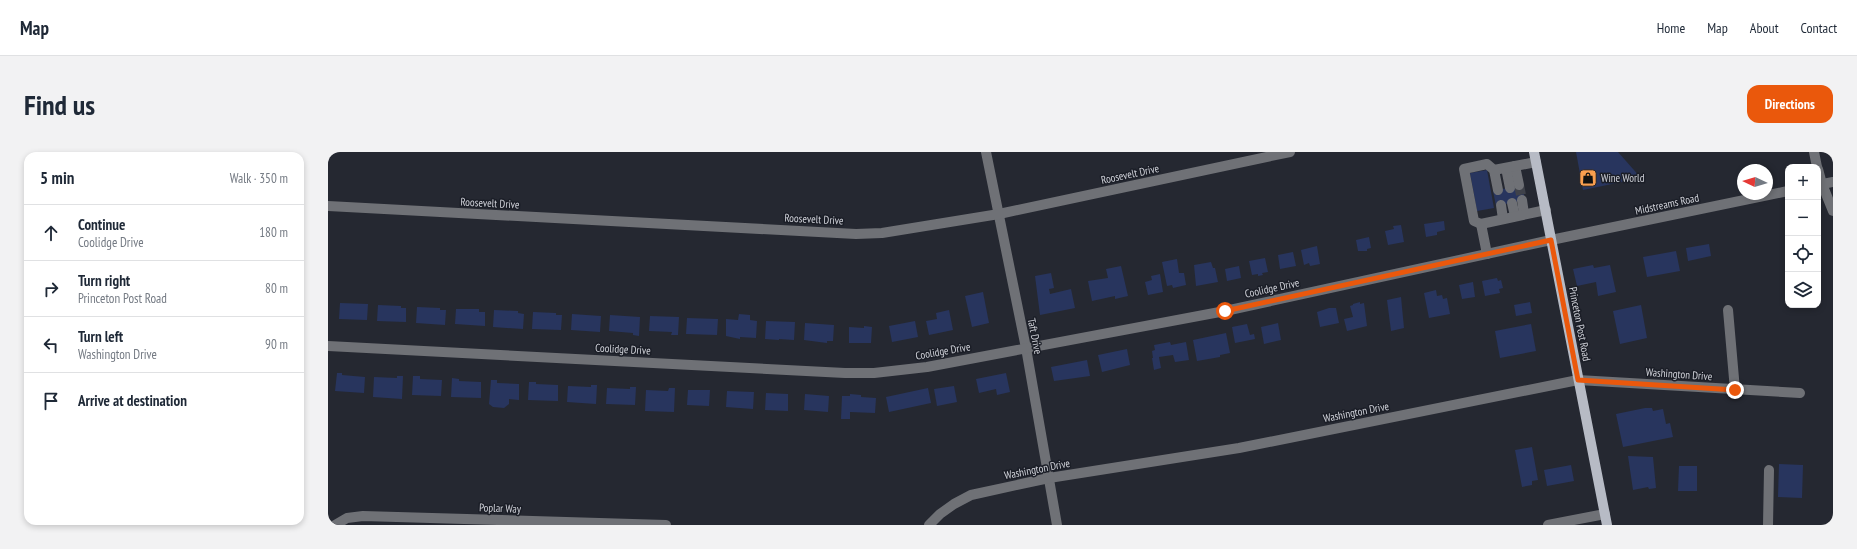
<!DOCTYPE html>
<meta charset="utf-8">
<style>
body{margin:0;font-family:"PT Sans Narrow",sans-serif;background:#f2f2f3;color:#1f2937}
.controls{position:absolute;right:12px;top:12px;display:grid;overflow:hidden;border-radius:8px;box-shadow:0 2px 6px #0003}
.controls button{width:36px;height:36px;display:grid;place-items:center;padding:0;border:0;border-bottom:1px solid #e0e1e3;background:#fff;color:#1f2937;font:20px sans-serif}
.compass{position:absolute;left:1409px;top:12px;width:36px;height:36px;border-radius:50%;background:#fff;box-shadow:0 2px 6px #0003;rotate:274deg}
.stop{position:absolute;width:12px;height:12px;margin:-9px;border:3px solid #ea580c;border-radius:50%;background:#fff}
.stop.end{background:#ea580c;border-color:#fff;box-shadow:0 1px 4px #0008}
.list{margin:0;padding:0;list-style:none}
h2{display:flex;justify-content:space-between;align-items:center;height:52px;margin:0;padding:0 16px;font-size:17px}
h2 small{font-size:13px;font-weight:400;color:#747a83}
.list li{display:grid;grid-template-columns:26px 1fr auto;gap:12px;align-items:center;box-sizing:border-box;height:56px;padding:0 16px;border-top:1px solid #e0e1e3}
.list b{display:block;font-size:15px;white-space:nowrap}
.list p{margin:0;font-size:13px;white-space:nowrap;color:#747a83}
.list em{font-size:13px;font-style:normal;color:#747a83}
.icon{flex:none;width:22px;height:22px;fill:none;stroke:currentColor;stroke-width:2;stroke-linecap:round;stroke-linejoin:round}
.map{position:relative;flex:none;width:1505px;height:373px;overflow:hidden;border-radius:12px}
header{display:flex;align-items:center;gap:24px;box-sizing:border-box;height:56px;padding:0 20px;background:#fff;border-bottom:1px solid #e0e1e3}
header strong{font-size:19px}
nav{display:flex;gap:22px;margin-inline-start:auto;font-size:14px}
.intro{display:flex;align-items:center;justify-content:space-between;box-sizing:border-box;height:96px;padding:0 24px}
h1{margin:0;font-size:28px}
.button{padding:10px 18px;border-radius:12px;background:#ea580c;color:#fff;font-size:14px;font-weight:700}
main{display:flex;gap:24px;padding:0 24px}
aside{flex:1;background:#fff;border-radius:12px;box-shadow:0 2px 6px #0003}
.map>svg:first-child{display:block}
</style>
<header>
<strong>Map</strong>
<nav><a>Home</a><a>Map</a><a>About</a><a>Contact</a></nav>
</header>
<div class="intro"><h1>Find us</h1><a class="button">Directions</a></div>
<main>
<aside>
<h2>5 min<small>Walk · 350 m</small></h2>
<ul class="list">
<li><svg class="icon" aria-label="ahead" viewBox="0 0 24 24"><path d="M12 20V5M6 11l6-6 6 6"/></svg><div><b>Continue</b><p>Coolidge Drive</p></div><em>180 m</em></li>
<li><svg class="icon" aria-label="right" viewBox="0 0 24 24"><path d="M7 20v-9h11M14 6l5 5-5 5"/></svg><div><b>Turn right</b><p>Princeton Post Road</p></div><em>80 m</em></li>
<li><svg class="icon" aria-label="left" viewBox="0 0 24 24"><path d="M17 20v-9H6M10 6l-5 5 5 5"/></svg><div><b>Turn left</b><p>Washington Drive</p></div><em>90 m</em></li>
<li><svg class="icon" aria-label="arrive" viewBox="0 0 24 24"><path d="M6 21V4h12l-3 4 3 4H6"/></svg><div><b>Arrive at destination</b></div></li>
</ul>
</aside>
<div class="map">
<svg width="1505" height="373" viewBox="0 0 1505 373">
<rect width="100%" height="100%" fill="#252831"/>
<g fill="#28355e">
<polygon points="1248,0 1290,0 1313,26 1255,38"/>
<polygon points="1159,18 1166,56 1149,59 1142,21"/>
<polygon points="1194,33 1197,48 1168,54 1165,39"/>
<polygon points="1116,69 1117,78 1109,80 1109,83 1098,85 1096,72"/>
<polygon points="1073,73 1076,90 1060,93 1057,79 1066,77 1065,74"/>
<polygon points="1041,85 1043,96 1039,97 1039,99 1030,99 1028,88"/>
<polygon points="1381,92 1383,104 1360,109 1358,96"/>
<polygon points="989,94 992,112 982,114 981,111 976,113 973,98"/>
<polygon points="1348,99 1352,119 1319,125 1315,105"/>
<polygon points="965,100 968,114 952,117 950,103"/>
<polygon points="937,106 940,120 934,121 935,123 930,124 930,122 924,123 921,109"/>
<polygon points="849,107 851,121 856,121 858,133 845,136 844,133 839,134 834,110"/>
<polygon points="883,110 885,116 887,116 890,130 868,134 866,113"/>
<polygon points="1265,113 1266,116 1282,113 1288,140 1270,144 1268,130 1249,134 1245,117"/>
<polygon points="793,114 800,144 787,147 787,144 764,149 760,129 780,126 778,117"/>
<polygon points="911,114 913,126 899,129 897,117"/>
<polygon points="723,121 726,136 721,137 722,142 743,137 747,156 712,163 707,124"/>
<polygon points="832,122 835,140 820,143 817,130 824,128 823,124"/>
<polygon points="1169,126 1170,129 1173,128 1175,136 1171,137 1172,141 1157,144 1154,129"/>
<polygon points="1145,130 1147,145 1134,147 1131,133"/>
<polygon points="1108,138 1109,144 1114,143 1115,147 1119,146 1122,162 1101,166 1096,141"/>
<polygon points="655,140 661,171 644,175 637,144"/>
<polygon points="1073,145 1076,176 1063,179 1059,148"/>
<polygon points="1032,150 1032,152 1036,151 1039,174 1019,179 1016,167 1025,165 1022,154 1025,153 1025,152"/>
<polygon points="1202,150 1204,161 1188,164 1186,153"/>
<polygon points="12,151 40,152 39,168 11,167"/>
<polygon points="50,153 73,154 73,156 78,156 78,170 49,169"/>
<polygon points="1313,153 1319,186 1292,192 1285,159"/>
<polygon points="89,155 112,156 112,158 118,158 117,173 88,171"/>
<polygon points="1001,156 1008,156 1011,171 992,175 989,160"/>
<polygon points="128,157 151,157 151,160 157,160 157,174 127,172"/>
<polygon points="166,158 190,159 190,161 196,162 195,177 165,175"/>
<polygon points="621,158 625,178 601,183 598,169 609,167 608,161"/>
<polygon points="205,160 228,161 228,163 234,163 233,178 204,177"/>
<polygon points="244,162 273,164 272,180 243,178"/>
<polygon points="411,162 422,163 422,168 429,169 428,186 412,185 412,187 398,184 398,167 410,168"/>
<polygon points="282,163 312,165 311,184 305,183 305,181 281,179"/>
<polygon points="322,164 351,165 350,183 343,183 344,180 321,179"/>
<polygon points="359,166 390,167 389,183 358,182"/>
<polygon points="438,169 467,170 466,188 451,187 451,188 437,187"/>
<polygon points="587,169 590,185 564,190 561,174"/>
<polygon points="477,171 506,173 505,189 499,189 499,191 476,188"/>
<polygon points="950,171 953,188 936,192 933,175"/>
<polygon points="919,172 922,183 926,182 927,187 907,191 904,175"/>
<polygon points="1203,172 1208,199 1172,206 1167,179"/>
<polygon points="536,174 544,175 543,191 521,191 521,175 536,176"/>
<polygon points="898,181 902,201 892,203 892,205 869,209 865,188"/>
<polygon points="842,190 843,193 858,190 861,208 847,210 845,203 831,205 833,216 826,218 824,206 825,206 824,199 827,198 826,193"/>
<polygon points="799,197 802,213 774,220 770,203"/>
<polygon points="759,208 762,224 726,229 723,215"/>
<polygon points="9,221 14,221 14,223 37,225 36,241 7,239"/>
<polygon points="678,221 682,240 669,243 668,237 651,241 648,227"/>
<polygon points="69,224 75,224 74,247 45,245 46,225 69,226"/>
<polygon points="85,224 92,224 92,227 114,228 113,244 84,243"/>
<polygon points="124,226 131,227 131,229 153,230 153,246 123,245"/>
<polygon points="163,228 169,228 169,231 191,232 191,248 181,247 181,252 176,256 165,255 161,252"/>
<polygon points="201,230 208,230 208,232 230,233 230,249 200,248"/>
<polygon points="263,233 269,233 268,252 239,250 240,234 263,235"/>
<polygon points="626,234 629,250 609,254 606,237"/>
<polygon points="302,235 308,235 307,253 278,252 279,236 302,237"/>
<polygon points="341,236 347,236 346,260 317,259 318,238 340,239"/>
<polygon points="600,236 603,251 561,260 558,245"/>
<polygon points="360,238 382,238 381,254 359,253"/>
<polygon points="399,239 426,240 425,257 398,255"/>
<polygon points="438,241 460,242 460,259 437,258"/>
<polygon points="477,242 501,244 500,260 476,258"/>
<polygon points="522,242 533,243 533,245 548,246 547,261 522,260 522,267 513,267 514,244 522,244"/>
<polygon points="1317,256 1324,256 1325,259 1335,257 1338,272 1342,271 1345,285 1295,295 1288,262"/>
<polygon points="1204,295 1210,328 1204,329 1204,333 1194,335 1187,298"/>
<polygon points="1300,304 1325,305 1328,336 1321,337 1320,335 1305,338"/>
<polygon points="1451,312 1475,313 1474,346 1450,345"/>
<polygon points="1243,313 1246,329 1219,334 1216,318"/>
<polygon points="1351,314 1369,314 1369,339 1350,339"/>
</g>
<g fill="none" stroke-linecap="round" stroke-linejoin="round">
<polyline stroke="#3f424a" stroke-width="10" stroke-dasharray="10 5" stroke-linecap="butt" points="1191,33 1194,48"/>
<g stroke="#6f7176" stroke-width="10">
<polyline points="658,0 698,196 729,373"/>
<polyline points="1486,0 1489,15"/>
<polyline points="1187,14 1191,33"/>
<polyline points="1178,16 1182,36"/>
<polyline points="1490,17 1494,32 1505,59"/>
<polyline points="1166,18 1208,10"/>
<polyline points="1490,33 1505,30"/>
<polyline points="1194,48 1196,62"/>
<polyline points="1184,51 1187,64"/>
<polyline points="1173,53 1175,67"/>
<polyline points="0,54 528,82 554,81 671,62 962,0"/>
<polyline points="1153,72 1146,69 1136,17 1159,12 1166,18 1170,38"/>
<polyline points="1159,102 1153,72 1218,58"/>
<polyline points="1400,158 1407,238"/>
<polyline points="0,194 517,221 546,221 599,215 897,159 1223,88 1460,39"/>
<polyline points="7,373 19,366 35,364 338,373"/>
<polyline points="601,373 612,362 626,352 643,343 721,326 911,296 1250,228 1472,241"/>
<polyline points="1220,373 1277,362"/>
<polyline points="1440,373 1441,318"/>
</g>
<polyline stroke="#b7bbc5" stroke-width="10" points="1206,0 1279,373"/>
</g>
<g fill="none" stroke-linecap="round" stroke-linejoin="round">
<polyline stroke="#ea580c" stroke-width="5" points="897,159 1223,88 1250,228 1407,238"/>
</g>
<defs>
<symbol id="shop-square" viewBox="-11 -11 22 22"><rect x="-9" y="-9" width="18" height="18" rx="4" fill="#fa9f4f" stroke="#1b1e27"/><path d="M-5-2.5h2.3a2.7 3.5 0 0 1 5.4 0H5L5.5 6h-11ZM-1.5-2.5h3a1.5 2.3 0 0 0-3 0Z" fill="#111"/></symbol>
</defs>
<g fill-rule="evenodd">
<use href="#shop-square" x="1250" y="16" width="20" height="20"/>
</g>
<g text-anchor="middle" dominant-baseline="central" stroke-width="3" stroke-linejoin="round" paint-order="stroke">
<g font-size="11" fill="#d0d2d9" stroke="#1b1e27">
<text transform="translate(802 22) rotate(-12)">Roosevelt Drive</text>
<text transform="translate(162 51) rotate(3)">Roosevelt Drive</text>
<text transform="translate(1339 52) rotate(-12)">Midstreams Road</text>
<text transform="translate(486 67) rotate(3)">Roosevelt Drive</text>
<text transform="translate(944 136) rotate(-12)">Coolidge Drive</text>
<text transform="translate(1252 172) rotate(79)">Princeton Post Road</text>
<text transform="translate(707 184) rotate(79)">Taft Drive</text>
<text transform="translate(295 197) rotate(3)">Coolidge Drive</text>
<text transform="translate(615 199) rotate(-10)">Coolidge Drive</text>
<text transform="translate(1351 222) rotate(4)">Washington Drive</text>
<text transform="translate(1028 260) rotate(-11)">Washington Drive</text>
<text transform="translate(709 317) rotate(-11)">Washington Drive</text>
<text transform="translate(172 356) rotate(2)">Poplar Way</text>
</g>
<g font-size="11" fill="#d0d2d9" stroke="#1b1e27" text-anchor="start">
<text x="1273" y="26">Wine World</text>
</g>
</g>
</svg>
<div class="controls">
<button>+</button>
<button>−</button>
<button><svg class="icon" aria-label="locate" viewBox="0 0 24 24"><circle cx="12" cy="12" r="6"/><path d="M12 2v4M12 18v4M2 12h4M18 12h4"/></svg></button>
<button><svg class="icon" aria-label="layers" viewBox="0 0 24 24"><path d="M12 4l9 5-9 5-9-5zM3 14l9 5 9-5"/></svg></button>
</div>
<svg class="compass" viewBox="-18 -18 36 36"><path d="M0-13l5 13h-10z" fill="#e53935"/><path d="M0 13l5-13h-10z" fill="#747a83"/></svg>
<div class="stop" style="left:897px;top:159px"></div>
<div class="stop end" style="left:1407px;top:238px"></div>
</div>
</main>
